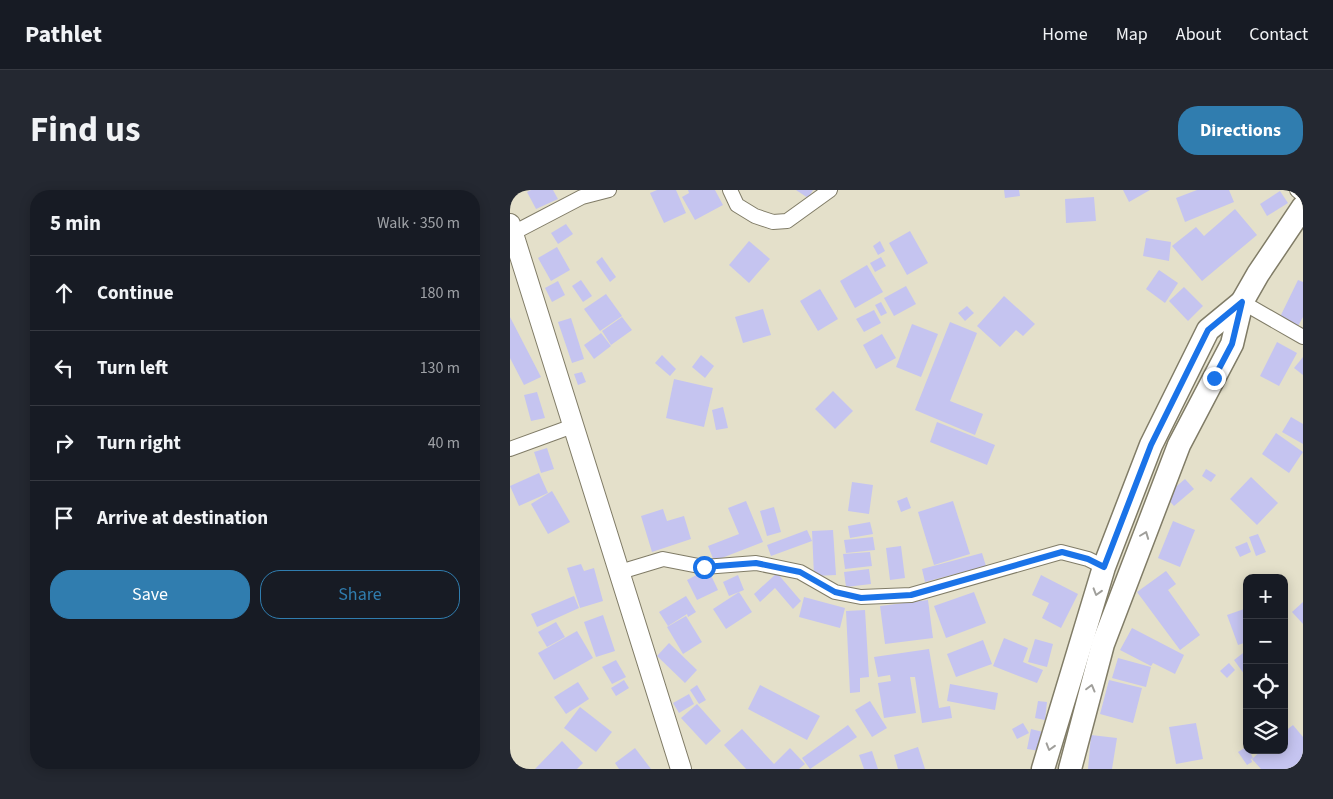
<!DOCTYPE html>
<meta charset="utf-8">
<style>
body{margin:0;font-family:"Source Sans 3",sans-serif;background:#242831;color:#f1f3f6}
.controls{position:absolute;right:15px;bottom:15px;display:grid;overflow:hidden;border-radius:10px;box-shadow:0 2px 12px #0003}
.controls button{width:45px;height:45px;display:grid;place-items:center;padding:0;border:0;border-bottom:1px solid #363941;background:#171b24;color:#f1f3f6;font:25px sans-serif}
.stop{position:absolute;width:15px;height:15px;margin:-11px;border:4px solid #1a73e8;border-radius:50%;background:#fff}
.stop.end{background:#1a73e8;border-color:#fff;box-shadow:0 1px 5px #0008}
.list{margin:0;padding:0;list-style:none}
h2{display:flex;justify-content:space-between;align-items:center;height:65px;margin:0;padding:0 20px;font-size:21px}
h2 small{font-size:16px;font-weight:400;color:#9ea1a6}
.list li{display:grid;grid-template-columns:32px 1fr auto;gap:15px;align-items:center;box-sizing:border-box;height:75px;padding:0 20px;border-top:1px solid #363941}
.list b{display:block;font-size:19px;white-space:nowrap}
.list em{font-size:16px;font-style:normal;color:#9ea1a6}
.actions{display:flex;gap:10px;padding:15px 20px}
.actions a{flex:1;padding:11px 0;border:1px solid #307daf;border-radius:20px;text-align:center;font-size:18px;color:#307daf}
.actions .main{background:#307daf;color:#fff}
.icon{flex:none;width:28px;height:28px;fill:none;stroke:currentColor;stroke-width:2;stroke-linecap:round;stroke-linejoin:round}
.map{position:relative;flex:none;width:793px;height:579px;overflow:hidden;border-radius:20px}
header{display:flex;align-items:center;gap:30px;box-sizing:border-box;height:70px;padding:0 25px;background:#171b24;border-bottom:1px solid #363941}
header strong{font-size:24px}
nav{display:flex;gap:28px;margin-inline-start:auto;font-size:18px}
.intro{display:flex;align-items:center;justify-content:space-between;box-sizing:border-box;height:120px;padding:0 30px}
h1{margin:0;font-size:35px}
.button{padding:12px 22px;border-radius:20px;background:#307daf;color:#fff;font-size:18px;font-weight:700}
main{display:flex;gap:30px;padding:0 30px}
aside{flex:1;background:#171b24;border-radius:20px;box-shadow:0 2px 12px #0003}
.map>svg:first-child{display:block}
</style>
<header>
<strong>Pathlet</strong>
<nav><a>Home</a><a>Map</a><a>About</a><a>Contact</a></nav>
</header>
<div class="intro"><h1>Find us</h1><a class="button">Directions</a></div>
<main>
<aside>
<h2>5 min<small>Walk · 350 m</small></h2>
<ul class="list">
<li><svg class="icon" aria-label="ahead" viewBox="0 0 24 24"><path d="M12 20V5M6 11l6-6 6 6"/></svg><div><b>Continue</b></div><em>180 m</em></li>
<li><svg class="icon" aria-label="left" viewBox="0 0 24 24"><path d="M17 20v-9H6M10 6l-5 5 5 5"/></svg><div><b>Turn left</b></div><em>130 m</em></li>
<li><svg class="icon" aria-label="right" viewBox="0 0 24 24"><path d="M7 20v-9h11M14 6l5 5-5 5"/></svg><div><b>Turn right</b></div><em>40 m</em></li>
<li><svg class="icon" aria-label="arrive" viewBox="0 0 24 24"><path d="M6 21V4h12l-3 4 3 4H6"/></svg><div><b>Arrive at destination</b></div></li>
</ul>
<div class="actions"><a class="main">Save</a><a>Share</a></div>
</aside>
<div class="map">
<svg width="793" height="579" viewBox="0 0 793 579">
<rect width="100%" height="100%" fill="#e4e0ca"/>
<g fill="#c5c4f0">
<polygon points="21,0 43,0 48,9 26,19 17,2"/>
<polygon points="147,0 166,0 176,23 154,33 140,3"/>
<polygon points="178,0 205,0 213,15 185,30 172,7 179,3"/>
<polygon points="286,0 303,0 298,8"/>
<polygon points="494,0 509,0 510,6 495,8"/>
<polygon points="613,0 640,0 619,12"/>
<polygon points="687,0 719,0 724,12 675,32 666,8"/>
<polygon points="770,1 778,13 757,26 750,14"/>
<polygon points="584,7 586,31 556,33 555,9"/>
<polygon points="725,19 747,45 692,91 662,56 686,37 694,46"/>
<polygon points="56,34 63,44 48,54 41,43"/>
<polygon points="400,41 418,73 397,85 379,53"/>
<polygon points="636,48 661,52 659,71 633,66"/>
<polygon points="239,51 260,69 239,93 219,75"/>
<polygon points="370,51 375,61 368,65 363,56"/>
<polygon points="47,57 60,80 41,91 28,68"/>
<polygon points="92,67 106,87 100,92 86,72"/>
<polygon points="371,67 376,76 365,82 360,73"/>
<polygon points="357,75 373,102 345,118 330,91"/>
<polygon points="649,80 668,93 655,113 636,99"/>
<polygon points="71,90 82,106 73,112 62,96"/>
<polygon points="788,90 793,92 793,127 788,136 770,127"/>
<polygon points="48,91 55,105 42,112 35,98"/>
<polygon points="396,96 406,114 384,126 374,108"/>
<polygon points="674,97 693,116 678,131 659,111"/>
<polygon points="310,99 328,129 308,141 290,111"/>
<polygon points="96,104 112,126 90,141 74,119"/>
<polygon points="494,106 525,134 513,146 506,140 490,157 467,136"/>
<polygon points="371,112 377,123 371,126 365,115"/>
<polygon points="457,116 464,123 455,131 448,123"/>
<polygon points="253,119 261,145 233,153 225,127"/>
<polygon points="364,120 371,133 354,142 346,129"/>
<polygon points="0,127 31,187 14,195 0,168"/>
<polygon points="112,127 122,140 101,155 92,141"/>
<polygon points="61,128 74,169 62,173 48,132"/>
<polygon points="440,132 467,143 440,211 473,224 465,245 405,220"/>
<polygon points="402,134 428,144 411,187 386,177"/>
<polygon points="91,143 101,156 84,169 74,155"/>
<polygon points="372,144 386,168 366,179 353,155"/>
<polygon points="767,152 787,163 769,196 750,186"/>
<polygon points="152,165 166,179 160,186 145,173"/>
<polygon points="191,165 204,176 195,188 182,177"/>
<polygon points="793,167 793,185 784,178"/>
<polygon points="72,182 76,192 68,195 64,184"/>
<polygon points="164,189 203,198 194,237 156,228"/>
<polygon points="323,201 343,221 325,239 305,219"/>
<polygon points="27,202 35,228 21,231 14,205"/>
<polygon points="213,217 218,238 206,240 202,220"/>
<polygon points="781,227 793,234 793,254 772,242"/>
<polygon points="427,232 485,255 477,275 420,252"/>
<polygon points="766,243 793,262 779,283 752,264"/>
<polygon points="37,258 44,279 31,283 24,262"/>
<polygon points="696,279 706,285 701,292 692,286"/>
<polygon points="29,283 38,303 9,316 0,296"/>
<polygon points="741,287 768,313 747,335 720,309"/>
<polygon points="675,289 684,299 664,316 655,306"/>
<polygon points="342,292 363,295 359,324 338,321"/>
<polygon points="42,301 60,332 38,344 21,314"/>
<polygon points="397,307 401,318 391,322 387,311"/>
<polygon points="236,311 253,352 204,371 198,356 229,344 218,318"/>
<polygon points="443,311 460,364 424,375 408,322"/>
<polygon points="264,317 271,342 257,346 250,321"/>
<polygon points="153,319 157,331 174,326 181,349 142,362 131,326"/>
<polygon points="663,331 685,340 670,377 648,368"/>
<polygon points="360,332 363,344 340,348 338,336"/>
<polygon points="297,340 302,351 261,366 257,355"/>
<polygon points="323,340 326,385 304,386 302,341"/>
<polygon points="748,344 756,362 746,366 739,347"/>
<polygon points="363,347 365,360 336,363 334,350"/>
<polygon points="737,352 741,362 730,367 725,357"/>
<polygon points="391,356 395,388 380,390 376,358"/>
<polygon points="360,362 362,376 335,379 333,364"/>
<polygon points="472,363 476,376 415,392 412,379"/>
<polygon points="71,374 74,381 84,378 93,411 70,418 57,378"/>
<polygon points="198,379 208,400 187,410 177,390"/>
<polygon points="359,379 361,394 336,397 334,382"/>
<polygon points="656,381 666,394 658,400 690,445 670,460 627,402"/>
<polygon points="267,383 291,411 283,419 265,398 250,412 244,404"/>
<polygon points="228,385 234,400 219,406 213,392"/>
<polygon points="531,385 568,404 551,438 532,428 539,413 522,405"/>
<polygon points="229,402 242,422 216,439 203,419"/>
<polygon points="464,402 476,433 436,448 424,416"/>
<polygon points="64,406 69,418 27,437 21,424"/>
<polygon points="176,406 186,422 178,427 177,424 158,436 149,422"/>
<polygon points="294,407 335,418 330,438 289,427"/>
<polygon points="418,410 423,448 375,454 370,416"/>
<polygon points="793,412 793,434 782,422"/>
<polygon points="737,418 737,452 728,455 717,425"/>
<polygon points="355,420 359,487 350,488 350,502 340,503 336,421"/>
<polygon points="93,425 105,461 86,467 74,432"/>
<polygon points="176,426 192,452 173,464 157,437"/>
<polygon points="46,432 55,447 37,457 28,442"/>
<polygon points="622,438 674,465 665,484 643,473 641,476 610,460"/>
<polygon points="67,441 83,468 44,490 28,463"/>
<polygon points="494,448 518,458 513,472 533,480 527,493 483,476"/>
<polygon points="525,449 543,454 537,477 518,472"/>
<polygon points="473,450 482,474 446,487 437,464"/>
<polygon points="159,453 187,480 175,493 147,466"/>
<polygon points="419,459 429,518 440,516 442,528 412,533 405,487 400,487 406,523 374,528 368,493 381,491 380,485 368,487 364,467"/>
<polygon points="737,460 737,488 724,470"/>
<polygon points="608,468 641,477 636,497 602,488"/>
<polygon points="106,470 116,487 102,494 92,477"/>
<polygon points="719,473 725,480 717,488 710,481"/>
<polygon points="114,490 119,498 106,506 101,498"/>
<polygon points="599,490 632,498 623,533 590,524"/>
<polygon points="68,492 79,509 56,524 44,507"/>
<polygon points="440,494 488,503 485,520 437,511"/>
<polygon points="187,495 196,510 189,514 180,500"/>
<polygon points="250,495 310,526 297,550 238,519"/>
<polygon points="179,504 184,514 169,523 163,513"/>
<polygon points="360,511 377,538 362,547 345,520"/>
<polygon points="528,511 537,512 535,530 525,528"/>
<polygon points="187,514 211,541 196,555 171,528"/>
<polygon points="70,517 102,542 86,562 54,538"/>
<polygon points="513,533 519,543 507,549 502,539"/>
<polygon points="686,533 693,569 666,574 659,537"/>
<polygon points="338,535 347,547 300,579 292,568"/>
<polygon points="783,535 793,547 793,572 785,579 751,579 742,569 752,560 774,560 774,542"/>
<polygon points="232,539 264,574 280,558 295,574 289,579 236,579 214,555"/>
<polygon points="521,539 533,542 530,561 517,559"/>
<polygon points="581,545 607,548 602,579 578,579"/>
<polygon points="52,551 73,573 67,579 25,579"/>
<polygon points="408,557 415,579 388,579 384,565"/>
<polygon points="736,557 737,560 739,560 743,568 741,569 742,572 737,575 728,562"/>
<polygon points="125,558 141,579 109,579 105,573"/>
<polygon points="362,561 368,579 354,579 349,565"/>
</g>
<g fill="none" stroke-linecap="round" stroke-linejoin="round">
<defs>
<g id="street">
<polyline points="220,0 227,15 245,26 263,32 277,31 320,0"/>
<polyline points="787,0 793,5"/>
<polyline points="3,43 72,7 99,0"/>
<polyline points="732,112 793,147"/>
<polyline points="0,259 63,236"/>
<polyline points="110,382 153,369 194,377 246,373 290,382 325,402 351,407 401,405 551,362 578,369 594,377"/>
</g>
<polyline id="secondary" points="0,34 171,579"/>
<g id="primary">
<polyline points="533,579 594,377 641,255 698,140 732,112"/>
<polyline points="560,579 593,454 669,255 722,154 732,112 748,84 793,17"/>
</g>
</defs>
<use href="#street" stroke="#807c67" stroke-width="16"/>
<use href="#secondary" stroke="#807c67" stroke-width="22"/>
<use href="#primary" stroke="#807c67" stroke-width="25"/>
<use href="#street" stroke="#fff" stroke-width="14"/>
<use href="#secondary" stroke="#fff" stroke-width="20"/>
<use href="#primary" stroke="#fff" stroke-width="22"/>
</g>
<defs><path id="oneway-chevron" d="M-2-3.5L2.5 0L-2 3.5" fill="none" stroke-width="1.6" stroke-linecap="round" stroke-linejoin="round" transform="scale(1.25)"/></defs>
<g stroke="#a09f9b">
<use href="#oneway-chevron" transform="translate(635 345) rotate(-69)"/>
<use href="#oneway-chevron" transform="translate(587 402) rotate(107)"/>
<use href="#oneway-chevron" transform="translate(581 498) rotate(-75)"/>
<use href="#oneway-chevron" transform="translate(540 557) rotate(107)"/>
</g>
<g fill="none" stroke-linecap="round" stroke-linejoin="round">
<polyline stroke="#1a73e8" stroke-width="6" points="194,377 246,373 290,382 325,402 351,408 401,405 552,362 578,369 594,377 641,255 698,140 732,112 722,154 704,188"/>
</g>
</svg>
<div class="controls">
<button>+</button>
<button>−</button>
<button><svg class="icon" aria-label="locate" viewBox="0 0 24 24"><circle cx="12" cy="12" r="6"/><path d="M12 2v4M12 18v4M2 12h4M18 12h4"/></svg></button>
<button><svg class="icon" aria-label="layers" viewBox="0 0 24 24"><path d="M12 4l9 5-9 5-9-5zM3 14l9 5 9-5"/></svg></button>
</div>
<div class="stop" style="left:194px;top:377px"></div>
<div class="stop end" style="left:704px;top:188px"></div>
</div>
</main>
